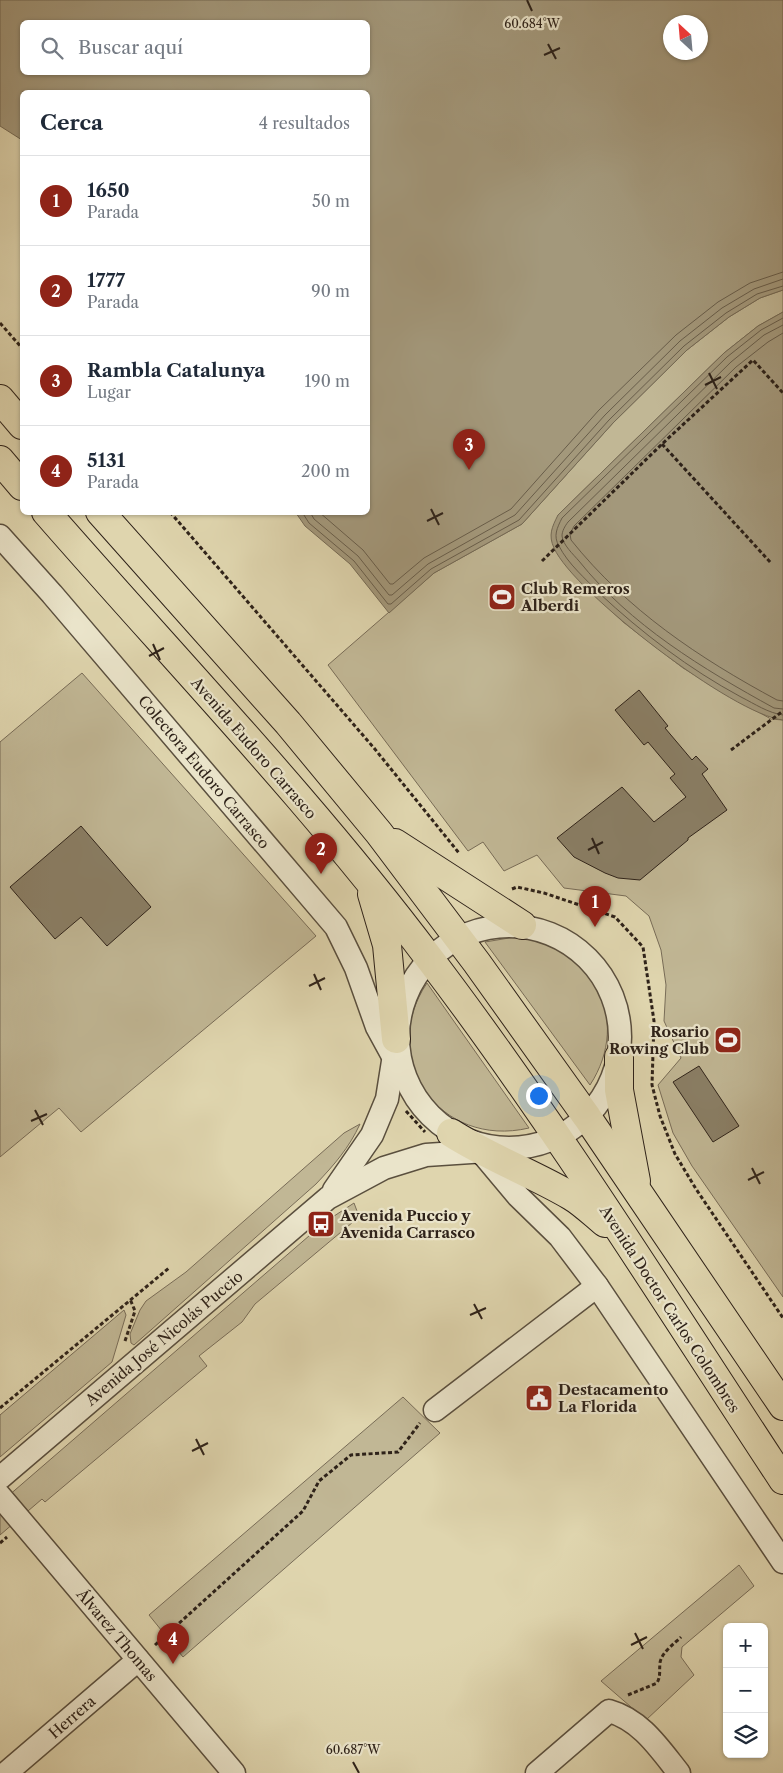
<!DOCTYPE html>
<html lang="es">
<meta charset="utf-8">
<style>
body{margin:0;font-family:"Libre Caslon Text",serif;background:#f6f6f7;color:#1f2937}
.controls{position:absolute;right:15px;bottom:15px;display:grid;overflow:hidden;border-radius:8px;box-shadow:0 1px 4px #0004}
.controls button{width:45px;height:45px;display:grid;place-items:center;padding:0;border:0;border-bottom:1px solid #e0e1e3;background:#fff;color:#1f2937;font:25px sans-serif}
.compass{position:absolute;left:663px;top:15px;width:45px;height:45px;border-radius:50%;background:#fff;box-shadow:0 1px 4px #0004;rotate:334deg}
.you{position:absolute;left:538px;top:1095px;width:18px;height:18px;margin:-12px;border:4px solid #fff;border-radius:50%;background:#1a73e8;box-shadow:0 0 0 8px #1a73e833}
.badge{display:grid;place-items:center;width:32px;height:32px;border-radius:50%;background:#8f2418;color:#fff;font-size:16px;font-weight:700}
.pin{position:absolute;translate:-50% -41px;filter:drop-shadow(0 1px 2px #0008)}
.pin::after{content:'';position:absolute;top:26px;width:18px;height:15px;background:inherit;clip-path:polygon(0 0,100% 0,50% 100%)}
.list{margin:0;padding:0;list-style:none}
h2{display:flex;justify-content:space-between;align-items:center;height:65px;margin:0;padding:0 20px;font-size:21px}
h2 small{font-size:16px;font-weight:400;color:#747a83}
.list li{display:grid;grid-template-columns:32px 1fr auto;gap:15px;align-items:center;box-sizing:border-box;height:90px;padding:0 20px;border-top:1px solid #e0e1e3}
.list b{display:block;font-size:19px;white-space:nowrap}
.list p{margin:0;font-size:16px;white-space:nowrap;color:#747a83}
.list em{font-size:16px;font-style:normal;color:#747a83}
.icon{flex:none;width:28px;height:28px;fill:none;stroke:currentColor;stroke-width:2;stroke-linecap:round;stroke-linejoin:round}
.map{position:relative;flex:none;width:783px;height:1773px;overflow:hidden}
.search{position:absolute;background:#fff;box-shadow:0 1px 4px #0004;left:20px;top:20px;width:350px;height:55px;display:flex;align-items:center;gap:12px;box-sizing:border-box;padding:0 18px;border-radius:8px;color:#747a83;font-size:19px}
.panel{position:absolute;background:#fff;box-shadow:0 1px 4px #0004;left:20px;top:90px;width:350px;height:425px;border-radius:8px}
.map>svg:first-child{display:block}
</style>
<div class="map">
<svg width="783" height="1773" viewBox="0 0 783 1773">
<rect width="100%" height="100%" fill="#dfd5ae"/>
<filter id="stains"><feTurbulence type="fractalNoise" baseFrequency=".004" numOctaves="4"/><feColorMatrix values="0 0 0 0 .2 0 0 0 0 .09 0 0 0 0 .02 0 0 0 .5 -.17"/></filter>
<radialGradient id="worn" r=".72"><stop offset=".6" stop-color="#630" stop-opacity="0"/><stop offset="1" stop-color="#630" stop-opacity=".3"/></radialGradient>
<g fill="#c1b795" stroke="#786c57">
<polygon points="783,290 783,312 758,326 724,353 558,515 580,581 623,622 683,668 726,694 771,719 783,720 783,1297 692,1166 673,1133 658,1085 681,1058 664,1021 666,985 661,950 649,916 626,896 564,888 537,855 504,871 483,842 468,851 328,665 434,573 522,524 613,423 687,350 729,317 760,298"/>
<polygon points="82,673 316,936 81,1132 59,1108 0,1157 0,742"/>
<path d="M515,937C592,942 633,1019 590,1085L485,942Z"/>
<path d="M427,983L529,1128C440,1149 376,1059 427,983Z"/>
<path d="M360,1124C349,1148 334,1165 316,1184L134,1345L131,1343L130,1334L140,1310L146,1301L186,1272L344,1133Z"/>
<polygon points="354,1203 357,1211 353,1222 255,1304 242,1322 199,1356 207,1366 45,1502 42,1499 0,1535 0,1503 317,1229 320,1231 327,1225 325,1222"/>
<polygon points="124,1310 126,1315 112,1362 0,1457 0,1415"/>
<polygon points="403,1397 440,1433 183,1657 149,1615"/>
<polygon points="739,1565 754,1586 682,1647 681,1657 694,1675 646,1720 601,1681"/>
</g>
<g fill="#a3987b" stroke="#746954" fill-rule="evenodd">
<path d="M0,0H783V290L760,298L729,317L687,350L613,423L522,524L434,573L389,613L350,564L305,526L296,513L368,512V92H22V140L0,126ZM22,22H368V72H22ZM670,22H700V52H670Z"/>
<path d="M783,312V720C734,715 574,593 554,548C548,535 552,527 558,515L724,353L758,326Z"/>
</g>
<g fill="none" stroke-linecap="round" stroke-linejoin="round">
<g stroke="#685d4a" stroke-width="1">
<path d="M783,318L761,330L727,357L562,518C557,528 553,536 559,546C568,564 586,579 599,593C642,633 689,669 741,697C755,704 768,713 783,715"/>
<path d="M783,325L764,335L731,362L568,522C565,526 562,531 562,536C563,545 573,554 579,561C630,625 703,669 774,708L783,709"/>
<path d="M783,333L768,342L736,367L574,526L570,534L571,540C627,610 699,658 777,700L783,701"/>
<polyline points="302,512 309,523 354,561 388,604 391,604 431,569 519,520 609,420 684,346 726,313 757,294 783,286"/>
<polyline points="310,512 314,519 358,556 389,595 392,595 428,564 515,515 605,415 680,341 722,308 754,289 783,279"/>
<polyline points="319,512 363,550 390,584 393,584 424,558 511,509 599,410 676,335 718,302 750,283 783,272"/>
</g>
</g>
<g fill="#8a7f66" stroke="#2e2219">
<polygon points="639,690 668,726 665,728 692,760 696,756 708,769 702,774 727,810 688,838 688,840 640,880 618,878 605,873 574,857 557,838 622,787 654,822 686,797 670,778 675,774 648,742 644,745 615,710"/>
<polygon points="81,826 151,907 107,946 81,917 55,939 10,887"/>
<polygon points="699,1066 739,1126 713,1142 673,1082"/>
</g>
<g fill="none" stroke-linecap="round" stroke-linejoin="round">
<defs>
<g id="minor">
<polyline points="0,536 52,594 336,927 356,968 377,1027 395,1060"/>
<circle cx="509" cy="1037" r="111"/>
<polyline points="482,1153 518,1196 560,1237 597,1286 783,1562"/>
<polyline points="334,1190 372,1135 387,1099 394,1055"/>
<polyline points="435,1410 597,1286"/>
<polyline points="0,1478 328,1198 384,1168 426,1155 486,1151"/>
<polyline points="0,1496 234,1773"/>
<polyline points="6,1773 138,1660"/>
<path d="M537,1773L609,1711C641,1720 659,1748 679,1773"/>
</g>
<g id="major">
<polyline points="0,399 22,425"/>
<polyline points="0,460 22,486"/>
<path d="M46,512C175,660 311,801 429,958C556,1125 667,1304 783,1480"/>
<polyline points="100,512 288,723 379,833 477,963 587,1117 783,1406"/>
<polyline points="395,843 522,925"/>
<polyline points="372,894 387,945 396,1039"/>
<polyline points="619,1057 619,1090 636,1181"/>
<path d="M451,1133C490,1158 532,1173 571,1196C583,1203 594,1214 605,1223"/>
</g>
</defs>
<use href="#minor" stroke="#5a4f3e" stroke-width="25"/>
<use href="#major" stroke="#2e2219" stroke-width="30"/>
<g stroke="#2e2219" stroke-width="3" stroke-dasharray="4 2.5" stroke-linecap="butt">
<polyline points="0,323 22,348"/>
<polyline points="662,444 771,563"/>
<polyline points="170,512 374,748 459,853"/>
<polyline points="542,561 662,444 753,360 783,393"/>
<polyline points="731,750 783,711"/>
<polyline points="512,889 517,887 544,893 615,917 643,947 654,1021 652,1085 660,1116 675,1154 696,1189 783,1318"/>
<polyline points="406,1111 425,1132"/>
<polyline points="125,1341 135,1311 130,1299"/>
<polyline points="0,1408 169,1268"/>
<polyline points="0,1543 7,1537"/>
<polyline points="155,1645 303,1511 319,1481 351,1455 398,1452 420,1423"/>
<path d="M628,1695L657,1683C661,1675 659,1672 660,1663C661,1653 674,1644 681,1637"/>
</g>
<use href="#minor" stroke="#eae4ca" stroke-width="22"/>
<use href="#major" stroke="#dfd5ae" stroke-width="28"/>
</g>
<path fill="none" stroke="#2e2219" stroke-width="2" d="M527,0L532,11M548,44L556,59M544,55L560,48M709,373L717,389M705,385L721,377M431,509L439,525M427,521L443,513M153,644L160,660M149,656L164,648M592,838L599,854M588,850L603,842M314,974L321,990M309,986L325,978M35,1110L43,1125M31,1121L47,1114M752,1168L760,1184M748,1180L764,1172M474,1304L482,1319M470,1315L486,1308M196,1439L204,1455M192,1451L208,1443M635,1633L643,1649M631,1645L647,1637M353,1762L359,1773"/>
<defs>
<symbol id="stadium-square" viewBox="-11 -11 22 22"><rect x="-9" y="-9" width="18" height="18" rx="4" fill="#8f2418" stroke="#eae4ca"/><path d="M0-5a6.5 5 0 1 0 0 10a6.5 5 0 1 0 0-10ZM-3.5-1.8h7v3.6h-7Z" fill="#fff"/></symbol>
<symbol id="bus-square" viewBox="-11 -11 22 22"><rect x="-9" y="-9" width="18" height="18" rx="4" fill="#8f2418" stroke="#eae4ca"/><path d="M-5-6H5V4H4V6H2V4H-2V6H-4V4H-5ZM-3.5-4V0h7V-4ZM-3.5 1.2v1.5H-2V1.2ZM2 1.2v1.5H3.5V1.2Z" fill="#fff"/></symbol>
<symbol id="civic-square" viewBox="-11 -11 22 22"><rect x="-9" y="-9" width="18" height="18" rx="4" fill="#8f2418" stroke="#eae4ca"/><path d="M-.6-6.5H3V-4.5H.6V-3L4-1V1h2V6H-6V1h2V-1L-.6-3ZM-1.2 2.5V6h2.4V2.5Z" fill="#fff"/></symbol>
</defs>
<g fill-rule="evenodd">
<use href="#stadium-square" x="486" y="581" width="32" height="32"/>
<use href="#stadium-square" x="712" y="1024" width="32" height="32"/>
<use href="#bus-square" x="305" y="1208" width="32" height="32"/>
<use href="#civic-square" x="523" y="1382" width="32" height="32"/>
</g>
<g text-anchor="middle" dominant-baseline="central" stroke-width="4.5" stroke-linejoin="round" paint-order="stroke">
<g font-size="15" font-weight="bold" fill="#2e2219" stroke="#eae4ca" text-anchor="start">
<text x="521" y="588">Club Remeros<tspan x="521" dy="17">Alberdi</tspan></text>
<text x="709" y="1031" text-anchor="end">Rosario<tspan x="709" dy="17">Rowing Club</tspan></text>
<text x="340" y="1215">Avenida Puccio y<tspan x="340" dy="17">Avenida Carrasco</tspan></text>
<text x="558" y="1389">Destacamento<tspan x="558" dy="17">La Florida</tspan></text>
</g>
<g font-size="15" fill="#2e2219" stroke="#eae4ca">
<text transform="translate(254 748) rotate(49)">Avenida Eudoro Carrasco</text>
<text transform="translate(204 772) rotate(50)">Colectora Eudoro Carrasco</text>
<text transform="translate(670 1309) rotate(57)">Avenida Doctor Carlos Colombres</text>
<text transform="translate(164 1338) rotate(-40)">Avenida José Nicolás Puccio</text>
<text transform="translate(117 1635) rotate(50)">Álvarez Thomas</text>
<text transform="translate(72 1717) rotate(-41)">Herrera</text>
</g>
</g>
<g font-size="12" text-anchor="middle" fill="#2e2219" stroke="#eae4ca" stroke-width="4.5" stroke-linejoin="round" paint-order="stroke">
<text x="532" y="28">60.684°W</text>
<text x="353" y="1754">60.687°W</text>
</g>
<rect width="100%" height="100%" filter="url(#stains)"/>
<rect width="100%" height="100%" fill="url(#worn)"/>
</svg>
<div class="controls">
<button>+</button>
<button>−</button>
<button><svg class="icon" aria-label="layers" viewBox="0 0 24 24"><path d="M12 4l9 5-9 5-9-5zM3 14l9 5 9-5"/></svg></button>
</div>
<svg class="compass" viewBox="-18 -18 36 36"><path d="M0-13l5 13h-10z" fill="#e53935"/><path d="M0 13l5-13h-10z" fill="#747a83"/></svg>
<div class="you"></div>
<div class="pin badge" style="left:595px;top:927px">1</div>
<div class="pin badge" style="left:321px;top:874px">2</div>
<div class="pin badge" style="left:469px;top:470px">3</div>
<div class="pin badge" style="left:173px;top:1664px">4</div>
<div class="search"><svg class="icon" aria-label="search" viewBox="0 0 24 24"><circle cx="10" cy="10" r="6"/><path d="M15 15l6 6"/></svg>Buscar aquí</div>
<section class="panel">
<h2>Cerca<small>4 resultados</small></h2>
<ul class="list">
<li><span class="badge">1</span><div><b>1650</b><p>Parada</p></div><em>50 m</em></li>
<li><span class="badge">2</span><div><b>1777</b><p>Parada</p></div><em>90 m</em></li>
<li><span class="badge">3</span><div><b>Rambla Catalunya</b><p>Lugar</p></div><em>190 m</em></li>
<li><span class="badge">4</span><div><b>5131</b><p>Parada</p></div><em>200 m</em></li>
</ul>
</section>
</div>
